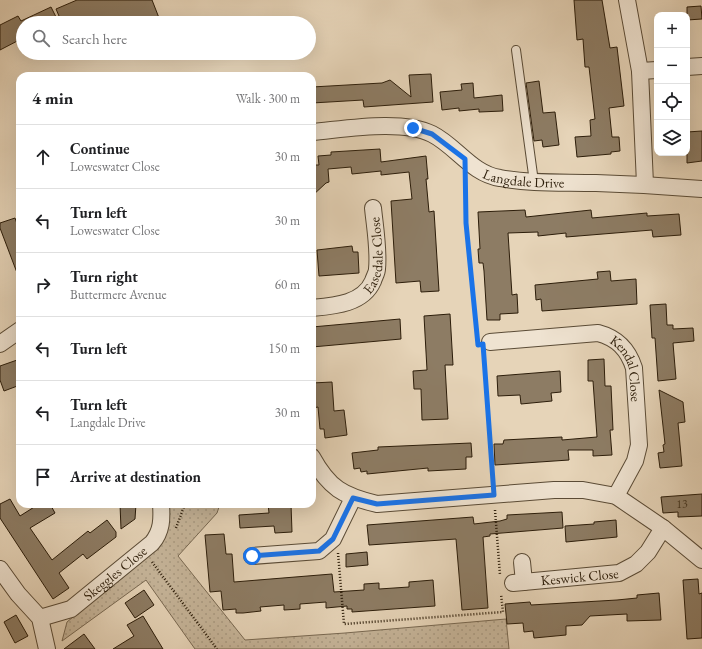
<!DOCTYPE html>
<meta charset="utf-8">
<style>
body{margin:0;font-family:"EB Garamond",serif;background:#f6f6f6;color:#202124}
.controls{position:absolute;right:12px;top:12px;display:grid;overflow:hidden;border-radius:8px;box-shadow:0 4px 16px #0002}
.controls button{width:36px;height:36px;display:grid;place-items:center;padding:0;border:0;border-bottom:1px solid #e0e0e0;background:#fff;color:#202124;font:20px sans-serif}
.stop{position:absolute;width:12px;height:12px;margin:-9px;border:3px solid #1a73e8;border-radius:50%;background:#fff}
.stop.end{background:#1a73e8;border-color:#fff;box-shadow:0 1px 4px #0008}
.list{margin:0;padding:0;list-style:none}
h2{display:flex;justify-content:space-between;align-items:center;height:52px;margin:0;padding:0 16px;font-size:17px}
h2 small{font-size:13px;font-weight:400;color:#757577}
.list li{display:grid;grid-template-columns:26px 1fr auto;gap:12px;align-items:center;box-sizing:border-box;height:64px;padding:0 16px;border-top:1px solid #e0e0e0}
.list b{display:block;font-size:15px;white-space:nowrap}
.list p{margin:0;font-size:13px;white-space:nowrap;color:#757577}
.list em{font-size:13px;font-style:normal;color:#757577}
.icon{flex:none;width:22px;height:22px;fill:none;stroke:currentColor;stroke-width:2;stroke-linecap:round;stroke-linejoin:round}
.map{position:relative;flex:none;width:702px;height:649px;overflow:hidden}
.search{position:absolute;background:#fff;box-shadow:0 4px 16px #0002;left:16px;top:16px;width:300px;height:44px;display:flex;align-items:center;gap:10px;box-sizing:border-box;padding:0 14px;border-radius:22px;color:#757577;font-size:15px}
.panel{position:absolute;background:#fff;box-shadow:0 4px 16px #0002;left:16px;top:72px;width:300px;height:436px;border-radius:12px}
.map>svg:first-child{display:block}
</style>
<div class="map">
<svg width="702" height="649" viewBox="0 0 702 649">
<defs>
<pattern id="grass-dots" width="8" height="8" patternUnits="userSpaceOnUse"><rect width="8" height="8" fill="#c6b59a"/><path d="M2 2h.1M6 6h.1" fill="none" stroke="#aa9b83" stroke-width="1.8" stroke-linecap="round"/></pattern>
</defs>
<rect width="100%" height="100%" fill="#e6d4b8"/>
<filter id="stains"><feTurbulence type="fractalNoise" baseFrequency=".005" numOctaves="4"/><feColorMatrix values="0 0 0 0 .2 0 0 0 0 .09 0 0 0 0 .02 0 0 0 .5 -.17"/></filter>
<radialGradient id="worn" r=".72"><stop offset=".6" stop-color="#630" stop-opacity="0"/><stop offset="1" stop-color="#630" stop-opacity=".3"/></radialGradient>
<polygon fill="url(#grass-dots)" stroke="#796952" points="166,504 220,504 217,513 178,556 245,640 345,633 506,619 509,649 195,649 146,580 62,641 67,622 155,548 168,528"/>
<g fill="#8d7c64" stroke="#2c1d0a">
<polygon points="77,0 152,0 161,23 131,23 129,18 116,22 115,19 105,23 96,23 93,17 78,23 62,23 56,9"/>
<polygon points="574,0 602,0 610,48 617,47 624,106 609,108 612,137 619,137 620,151 611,152 611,154 577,157 575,137 591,136 590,120 595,119 589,67 585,67 583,39 577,40"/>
<polygon points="701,6 702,19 687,20 687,7"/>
<polygon points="51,7 57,19 48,23 22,23 23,38 0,50 0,25 18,16 21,21"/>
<polygon points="431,74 433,102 364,107 363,100 312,103 312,87 382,83 390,80 411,97 409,75"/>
<polygon points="539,81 543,113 555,112 559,145 543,147 542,140 534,141 526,83"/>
<polygon points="473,83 474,98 502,95 503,111 479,112 479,109 459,111 459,108 442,110 440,92 462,90 461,84"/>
<polygon points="702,131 702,161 687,163 687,132"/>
<polygon points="380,149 381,162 426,156 428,179 426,179 429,212 434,211 439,291 421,292 420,281 396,283 391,201 412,199 409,172 381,175 381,171 352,174 351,167 328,169 329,182 326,183 312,196 312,165 319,165 318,156 331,155 331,152"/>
<polygon points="525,210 526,217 591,210 592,218 647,213 647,216 679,214 681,235 653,237 652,230 566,237 566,233 538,236 538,232 508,233 512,295 517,294 518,313 500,314 500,320 487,320 484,271 483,263 479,263 478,249 480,249 478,212"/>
<polygon points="15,218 20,232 19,278 0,228 0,223"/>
<polygon points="352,246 353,252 358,252 359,273 319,276 317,250"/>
<polygon points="610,271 611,281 636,279 637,304 542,311 541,299 536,300 535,285 598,279 597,272"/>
<polygon points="666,304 667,325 673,325 673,329 693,328 694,341 673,343 676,379 658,381 655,338 652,338 650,305"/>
<polygon points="450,314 453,365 445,365 448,419 422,420 421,389 414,389 413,371 427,370 424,316"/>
<polygon points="400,319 401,339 312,347 312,327"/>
<polygon points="20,359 20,385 4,391 0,380 0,366"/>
<polygon points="604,359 605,386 611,386 613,430 610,430 612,455 593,456 593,450 568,450 569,460 495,465 494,444 503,444 504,440 562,437 562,440 597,437 593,381 588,381 588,360"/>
<polygon points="560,371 561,392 551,393 552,401 521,404 520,395 498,396 497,376"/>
<polygon points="332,382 334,411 344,410 347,435 325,438 324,429 320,429 318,407 313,408 312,383"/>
<polygon points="659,390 683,402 685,422 678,423 682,466 660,468 658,453 664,452 663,445 665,444"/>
<polygon points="471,443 472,457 466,457 466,469 428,471 428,468 367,474 367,471 361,472 360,468 354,469 352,453 378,450 378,447"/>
<polygon points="702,494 702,516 678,517 678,512 663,513 661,497"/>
<polygon points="10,499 20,516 39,504 50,504 55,513 30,528 52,560 88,531 90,533 107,520 116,532 116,537 87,559 83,554 59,573 69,588 53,599 0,518 0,504"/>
<polygon points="120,504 136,504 135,519 121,529"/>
<polygon points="268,504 291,504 292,532 275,533 274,526 240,528 239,515 269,513"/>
<polygon points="562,512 563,528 490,534 490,536 483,537 488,608 462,610 456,539 369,545 367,525 473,517 474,524 500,521 507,519 507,515"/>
<polygon points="616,520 617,537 566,542 565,526 594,524 594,522"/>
<polygon points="224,534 226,554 232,554 234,582 332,574 334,592 364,590 364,584 379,583 379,589 409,587 409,582 433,580 435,606 352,612 352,609 347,609 347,606 326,608 326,602 300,604 300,609 284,610 284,605 260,607 261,611 243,613 236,613 236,609 223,610 221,591 210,592 205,535"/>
<polygon points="367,552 368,565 346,567 346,554"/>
<polygon points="698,579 699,594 702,593 702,638 687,639 683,580"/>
<polygon points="144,590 154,605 135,618 125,603"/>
<polygon points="659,593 661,620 627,621 627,614 590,616 582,625 566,626 566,635 534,638 533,631 524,632 523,623 507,624 505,604 530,602 531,605 617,600 637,598 637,595"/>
<polygon points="16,615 28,636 15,643 4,622"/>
<polygon points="143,616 163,649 113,649 134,636 127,625"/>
<polygon points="84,634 95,649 64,649"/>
</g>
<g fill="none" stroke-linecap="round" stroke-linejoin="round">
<defs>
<polyline id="service" points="516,50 534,182"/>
<g id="minor">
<polyline points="627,0 640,71 645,184"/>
<polyline points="687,67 702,66"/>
<polyline points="640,71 657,70"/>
<path id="s1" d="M312,132C346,129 402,119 432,134C456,146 472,174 500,178C531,184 564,182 596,183C632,184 667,186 702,189"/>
<path id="s2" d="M312,308C334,306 363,304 373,281C374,277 377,273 377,269C379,250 375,228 373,208"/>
<path id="s3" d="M490,342L598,333C617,338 628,349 634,368L639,445L635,461L616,496"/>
<polyline points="0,344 20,330"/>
<path d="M312,457C329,488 343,496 377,504L554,490H583L616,496L663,528L702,560"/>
<polyline points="252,556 319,551 333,539 353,498"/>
<polyline points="522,562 524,582"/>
<polyline points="0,569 18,594 40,618 47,649"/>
<path id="s4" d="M513,583L619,573L636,564L648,552L663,528"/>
<path id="s5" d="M40,618L71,609L152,543C162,531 162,519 161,504"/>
</g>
</defs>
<use href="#service" stroke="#5a4b36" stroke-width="10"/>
<use href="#minor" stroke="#5a4b36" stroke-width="18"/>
<g stroke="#2c1d0a" stroke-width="2.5" stroke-dasharray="1 2" stroke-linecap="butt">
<polyline points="465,179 466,223 477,334"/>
<polyline points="484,354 493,481"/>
<polyline points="495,510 500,575"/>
<polyline points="176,528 185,504"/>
<polyline points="338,553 344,624 503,612 501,594"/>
<polyline points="152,562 217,649"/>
</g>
<use href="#service" stroke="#efe3d1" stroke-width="8"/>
<use href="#minor" stroke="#efe3d1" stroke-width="16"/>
</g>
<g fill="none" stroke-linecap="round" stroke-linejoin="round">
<polyline stroke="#1a73e8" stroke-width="5" points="252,556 319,551 333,539 353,498 377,504 494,495 483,344 478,345 466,223 465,159 432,134 413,128"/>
</g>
<g text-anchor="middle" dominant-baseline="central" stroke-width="3" stroke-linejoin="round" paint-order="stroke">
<g font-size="12" fill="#443520">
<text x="682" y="504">13</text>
</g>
<g font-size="14" fill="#2c1d0a" stroke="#efe3d1">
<text stroke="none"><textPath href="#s1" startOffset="227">Langdale Drive</textPath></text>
<text stroke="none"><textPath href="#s2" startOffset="96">Easedale Close</textPath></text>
<text stroke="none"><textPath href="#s3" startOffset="159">Kendal Close</textPath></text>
<text stroke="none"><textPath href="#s5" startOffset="89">Skeggles Close</textPath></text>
<text stroke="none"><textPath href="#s4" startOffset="67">Keswick Close</textPath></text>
</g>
</g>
<rect width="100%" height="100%" filter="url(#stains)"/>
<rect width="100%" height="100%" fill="url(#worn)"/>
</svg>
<div class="controls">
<button>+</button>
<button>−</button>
<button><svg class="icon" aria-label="locate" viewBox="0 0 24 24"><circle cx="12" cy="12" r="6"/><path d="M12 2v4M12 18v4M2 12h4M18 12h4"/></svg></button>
<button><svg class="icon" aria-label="layers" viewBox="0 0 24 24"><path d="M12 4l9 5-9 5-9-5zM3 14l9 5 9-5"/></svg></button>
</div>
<div class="stop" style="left:252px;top:556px"></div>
<div class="stop end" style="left:413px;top:128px"></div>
<div class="search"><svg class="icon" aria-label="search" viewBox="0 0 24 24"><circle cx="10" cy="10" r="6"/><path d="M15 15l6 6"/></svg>Search here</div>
<section class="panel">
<h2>4 min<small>Walk · 300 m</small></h2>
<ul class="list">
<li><svg class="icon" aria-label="ahead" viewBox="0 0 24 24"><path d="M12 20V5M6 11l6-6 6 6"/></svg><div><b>Continue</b><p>Loweswater Close</p></div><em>30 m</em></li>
<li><svg class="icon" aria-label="left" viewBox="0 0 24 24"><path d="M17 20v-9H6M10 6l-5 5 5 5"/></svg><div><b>Turn left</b><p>Loweswater Close</p></div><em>30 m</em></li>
<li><svg class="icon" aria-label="right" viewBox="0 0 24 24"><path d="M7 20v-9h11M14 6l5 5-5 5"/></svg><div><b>Turn right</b><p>Buttermere Avenue</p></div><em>60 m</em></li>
<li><svg class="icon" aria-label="left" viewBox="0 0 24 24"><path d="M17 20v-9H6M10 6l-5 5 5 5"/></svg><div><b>Turn left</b></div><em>150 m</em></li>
<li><svg class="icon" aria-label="left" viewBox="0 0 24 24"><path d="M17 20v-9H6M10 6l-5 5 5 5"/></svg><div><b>Turn left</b><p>Langdale Drive</p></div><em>30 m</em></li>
<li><svg class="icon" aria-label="arrive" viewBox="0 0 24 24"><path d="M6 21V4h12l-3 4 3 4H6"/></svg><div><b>Arrive at destination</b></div></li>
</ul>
</section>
</div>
